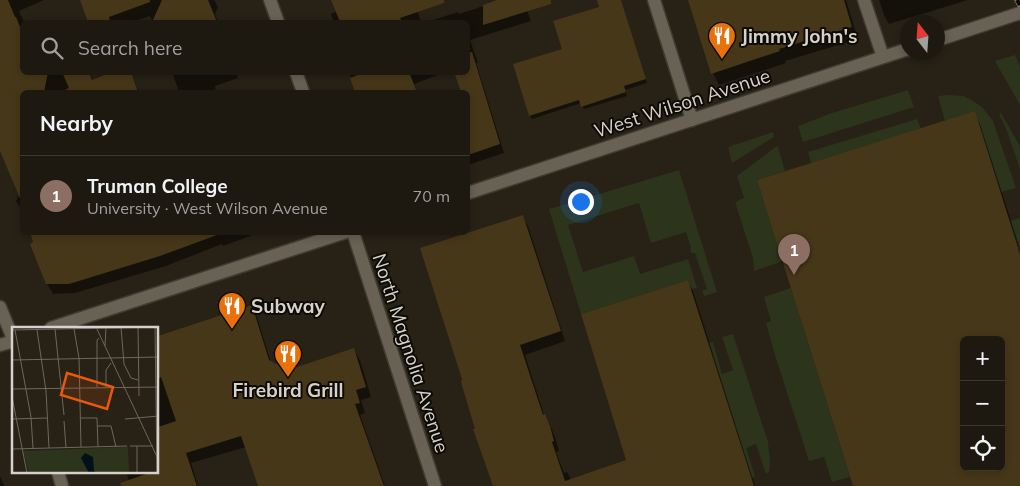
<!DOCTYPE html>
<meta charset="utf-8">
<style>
body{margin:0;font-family:Mulish,sans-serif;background:#252219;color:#f1f3f6}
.controls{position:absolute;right:15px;bottom:15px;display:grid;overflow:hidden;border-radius:8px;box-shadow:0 2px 8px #0003}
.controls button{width:45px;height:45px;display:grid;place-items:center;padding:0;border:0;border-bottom:1px solid #3b3830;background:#1d1910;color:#f1f3f6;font:25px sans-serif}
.compass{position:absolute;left:900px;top:15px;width:45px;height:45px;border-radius:50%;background:#1d1910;box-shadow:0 2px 8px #0003;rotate:343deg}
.you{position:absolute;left:580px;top:201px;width:18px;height:18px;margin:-12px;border:4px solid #fff;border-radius:50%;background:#1a73e8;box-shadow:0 0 0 8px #1a73e833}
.badge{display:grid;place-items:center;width:32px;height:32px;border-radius:50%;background:#8cce45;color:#fff;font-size:16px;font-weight:700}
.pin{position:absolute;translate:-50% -41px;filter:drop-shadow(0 1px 2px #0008)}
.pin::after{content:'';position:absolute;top:26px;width:18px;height:15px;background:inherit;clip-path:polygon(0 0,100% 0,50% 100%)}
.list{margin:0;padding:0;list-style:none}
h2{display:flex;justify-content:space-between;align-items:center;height:65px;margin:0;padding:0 20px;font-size:21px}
h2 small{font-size:16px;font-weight:400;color:#a0a09f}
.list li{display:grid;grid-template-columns:32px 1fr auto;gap:15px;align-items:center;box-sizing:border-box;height:80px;padding:0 20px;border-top:1px solid #3b3830}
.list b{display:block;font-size:19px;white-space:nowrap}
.list p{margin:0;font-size:16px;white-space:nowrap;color:#a0a09f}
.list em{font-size:16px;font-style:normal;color:#a0a09f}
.icon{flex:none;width:28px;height:28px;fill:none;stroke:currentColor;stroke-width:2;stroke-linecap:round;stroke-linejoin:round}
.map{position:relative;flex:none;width:1020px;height:486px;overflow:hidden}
.search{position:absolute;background:#1d1910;box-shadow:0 2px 8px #0003;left:20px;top:20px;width:450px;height:55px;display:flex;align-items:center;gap:12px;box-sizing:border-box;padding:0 18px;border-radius:8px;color:#a0a09f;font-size:19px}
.panel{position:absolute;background:#1d1910;box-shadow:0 2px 8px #0003;left:20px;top:90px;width:450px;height:145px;border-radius:8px}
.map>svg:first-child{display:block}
</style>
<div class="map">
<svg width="1020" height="486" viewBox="0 0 1020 486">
<rect width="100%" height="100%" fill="#272116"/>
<g fill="#2c341b">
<polygon points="1015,55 1020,66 1020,105 995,61"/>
<polygon points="908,90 914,107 803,142 798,126 832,113"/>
<polygon points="949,95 963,96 970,99 982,107 993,121 1016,188 1001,192 975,112 945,121 938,96"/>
<polygon points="1001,113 1020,146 1020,169 1007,131 999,114"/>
<polygon points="917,119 921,129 811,163 808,152"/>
<polygon points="773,132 774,137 732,163 728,147"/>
<polygon points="777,146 778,147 785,171 757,180 783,261 754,271 753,258 735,202 744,198 737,176"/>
<polygon points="679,170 717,292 704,296 702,291 707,289 695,253 691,253 690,249 691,248 686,232 651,243 639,203 568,225 583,272 634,256 640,274 688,259 697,288 691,289 688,280 581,314 549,209"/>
<polygon points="1020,218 1020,254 1010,221"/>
<polygon points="791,288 850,477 832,482 824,457 809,461 774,352 766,323 771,321 764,297"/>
<polygon points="733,334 768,442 770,462 769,472 766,474 756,444 746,448 755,476 751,478 708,343 713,342 722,374 733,370 722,337"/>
</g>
<g fill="#0007" fill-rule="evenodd">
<polygon points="0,0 44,0 19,11 24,22 22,22 22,72 90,72 93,81 130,72 139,92 22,92 22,210 16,201 20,194 0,147"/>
<polygon points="81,0 214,0 218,7 215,14 218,22 153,22 150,16 132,22 89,22"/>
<polygon points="334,0 414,0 421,22 334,22 331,14 337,11"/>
<polygon points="502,0 523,0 531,21 470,40 478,63 476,63 504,153 468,165 468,92 462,92 455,72 468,72 468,22 427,22 458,12 459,14"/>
<polygon points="604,0 621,0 647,83 625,90 627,96 584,109 581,103 532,119 530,115 563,49 600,8"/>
<polygon points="689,0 846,0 858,39 785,61 786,63 719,85 713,73"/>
<polygon points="879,0 968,0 889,24 884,15"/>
<polygon points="172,72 236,72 238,78 215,86 216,89 206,92 179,92"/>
<polygon points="349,72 446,72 414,84 417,92 357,92"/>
<path d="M974,113L980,124L1020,249V486H854ZM964,340H1001V467H964Z"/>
<polygon points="522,216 528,226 565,341 525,355 544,415 550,425 555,437 559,451 556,452 564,473 567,472 571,480 627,461 688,282 693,291 755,486 494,486"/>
<polygon points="32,232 261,232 223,246 222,244 166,266 75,293 53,294 47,284"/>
<polygon points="251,307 257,317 271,363 288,372 354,350 360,360 371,397 361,400 365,413 360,415 385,486 260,486 246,447 191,463 198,486 131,486 126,472 158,472 158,338"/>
<polygon points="0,476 3,483 5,486 0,486"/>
</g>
<g fill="#463719" fill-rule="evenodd">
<polygon points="0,0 8,0 15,17 16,17 22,32 22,72 48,72 44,92 22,92 22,203 0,151"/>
<polygon points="80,0 150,0 150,2 109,17 110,22 88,22"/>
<polygon points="162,0 208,0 217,22 152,22"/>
<polygon points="331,0 444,0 444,3 400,18 402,22 340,22"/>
<polygon points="497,0 551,0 551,4 483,25 483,5"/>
<polygon points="597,0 621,0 646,79 624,86 626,92 581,107 579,100 529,116 513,64 562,49 553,21 599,7"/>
<polygon points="688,0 844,0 852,27 779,49 780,51 711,74"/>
<polygon points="472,52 500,144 468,155 468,92 461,92 454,72 468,72 468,53"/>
<polygon points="62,72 89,72 92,80 112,72 131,72 138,92 63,92 63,91 69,88"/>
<polygon points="365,72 409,72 417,92 355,92 350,78"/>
<path d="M975,111L1020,254V486H853L757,180ZM964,340H1001V467H964Z"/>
<polygon points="523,215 561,331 520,345 543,415 545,414 550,426 554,441 552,442 565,481 626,460 581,314 688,280 754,486 493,486 473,429 475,429 461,382 462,379 420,248"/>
<polygon points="30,232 217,232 217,235 160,256 69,284 46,284 30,244 33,242"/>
<polygon points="252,305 269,360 288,370 354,348 366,387 356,390 360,403 355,404 384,486 258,486 241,436 186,453 197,486 121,486 120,483 152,472 158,472 158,427 176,421 161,377 158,379 158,336"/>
</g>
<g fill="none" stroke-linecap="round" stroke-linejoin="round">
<defs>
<g id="minor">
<polyline points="270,0 278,22"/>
<polyline points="654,0 692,120"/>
<polyline points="864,0 883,57"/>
<polyline points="296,72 303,92"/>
<polyline points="353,232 435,486"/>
<polyline points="0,307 14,341"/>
<polyline points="58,472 62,486"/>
</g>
<g id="tertiary">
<polyline points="938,40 1020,13"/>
<polyline points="468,193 908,49"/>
<polyline points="51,328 346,232"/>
<polyline points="0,345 14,341"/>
</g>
</defs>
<use href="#minor" stroke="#403b32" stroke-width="15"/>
<use href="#tertiary" stroke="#403b32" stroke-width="15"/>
<use href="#minor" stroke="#686154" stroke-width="12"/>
<use href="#tertiary" stroke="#686154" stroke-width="12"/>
<defs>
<polyline id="rail" points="1017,0 1020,5"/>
</defs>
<use href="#rail" stroke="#79746a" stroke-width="5.5"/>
<use href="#rail" stroke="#0e0b07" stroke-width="4" stroke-dasharray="11" stroke-linecap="butt"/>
</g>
<defs>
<symbol id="restaurant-pin" viewBox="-11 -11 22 30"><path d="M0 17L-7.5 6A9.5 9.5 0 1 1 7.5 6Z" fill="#e8710a" stroke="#0e0b07"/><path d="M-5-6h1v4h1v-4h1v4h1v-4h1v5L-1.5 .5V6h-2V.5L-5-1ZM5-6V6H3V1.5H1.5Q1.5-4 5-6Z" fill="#fff"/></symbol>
</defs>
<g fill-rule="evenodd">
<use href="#restaurant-pin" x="706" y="20" width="32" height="43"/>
<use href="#restaurant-pin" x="216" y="290" width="32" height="43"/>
<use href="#restaurant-pin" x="272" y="338" width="32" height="43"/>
</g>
<g text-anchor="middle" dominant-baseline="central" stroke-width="4" stroke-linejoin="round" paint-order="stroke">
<g font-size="19" font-weight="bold" fill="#d6d2cb" stroke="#0e0b07" text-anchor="start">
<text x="741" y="36">Jimmy John's</text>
<text x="251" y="306">Subway</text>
<text x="288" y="390" text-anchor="middle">Firebird Grill</text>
</g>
<g font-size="19" fill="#d6d2cb" stroke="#0e0b07">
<text transform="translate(682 103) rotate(-18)">West Wilson Avenue</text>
<text transform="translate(411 353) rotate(72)">North Magnolia Avenue</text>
</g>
</g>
<g transform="translate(12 327)">
<rect width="146" height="146" fill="#272116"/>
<path d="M116,120L117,146H17L11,124Z" fill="#2c341b"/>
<path d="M73,126L81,130L82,144L86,146H77L69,131Z" fill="#001117"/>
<path fill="none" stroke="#6d685e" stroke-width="1" d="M84,0L147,134M109,0L112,37L119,51L126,53M126,0L127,69M143,0L145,146M43,2L52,88M62,2L67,31L69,120M0,3L147,0M3,3L19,90L21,121M25,3L34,64L37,121M93,19L94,1M0,33L147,30M85,60V13L87,11M94,60V43L99,36M0,62L147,60M0,70L15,146M69,91H85L86,120M0,92L35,91M113,92L147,89M52,94L54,121M85,99H99L104,120M118,119H141M125,119V146M0,122L115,119"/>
<path fill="#e8590c" fill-opacity="0.15" stroke="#e8590c" stroke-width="2.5" d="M55,46L101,60L95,82L49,68Z"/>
<rect width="146" height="146" fill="none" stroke="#d6d2cb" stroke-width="2.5"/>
</g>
</svg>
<div class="controls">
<button>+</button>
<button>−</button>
<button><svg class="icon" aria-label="locate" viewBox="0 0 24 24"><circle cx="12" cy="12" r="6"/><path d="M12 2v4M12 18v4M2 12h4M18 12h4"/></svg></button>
</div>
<svg class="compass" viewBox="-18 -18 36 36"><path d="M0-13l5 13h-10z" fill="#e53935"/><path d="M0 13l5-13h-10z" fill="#a0a09f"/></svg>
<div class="you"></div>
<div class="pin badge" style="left:794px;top:275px;background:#8d6e63">1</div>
<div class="search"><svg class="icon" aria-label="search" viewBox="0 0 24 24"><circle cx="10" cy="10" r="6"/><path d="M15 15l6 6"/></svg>Search here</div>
<section class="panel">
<h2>Nearby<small></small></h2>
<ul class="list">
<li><span class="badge" style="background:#8d6e63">1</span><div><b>Truman College</b><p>University · West Wilson Avenue</p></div><em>70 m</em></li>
</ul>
</section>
</div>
